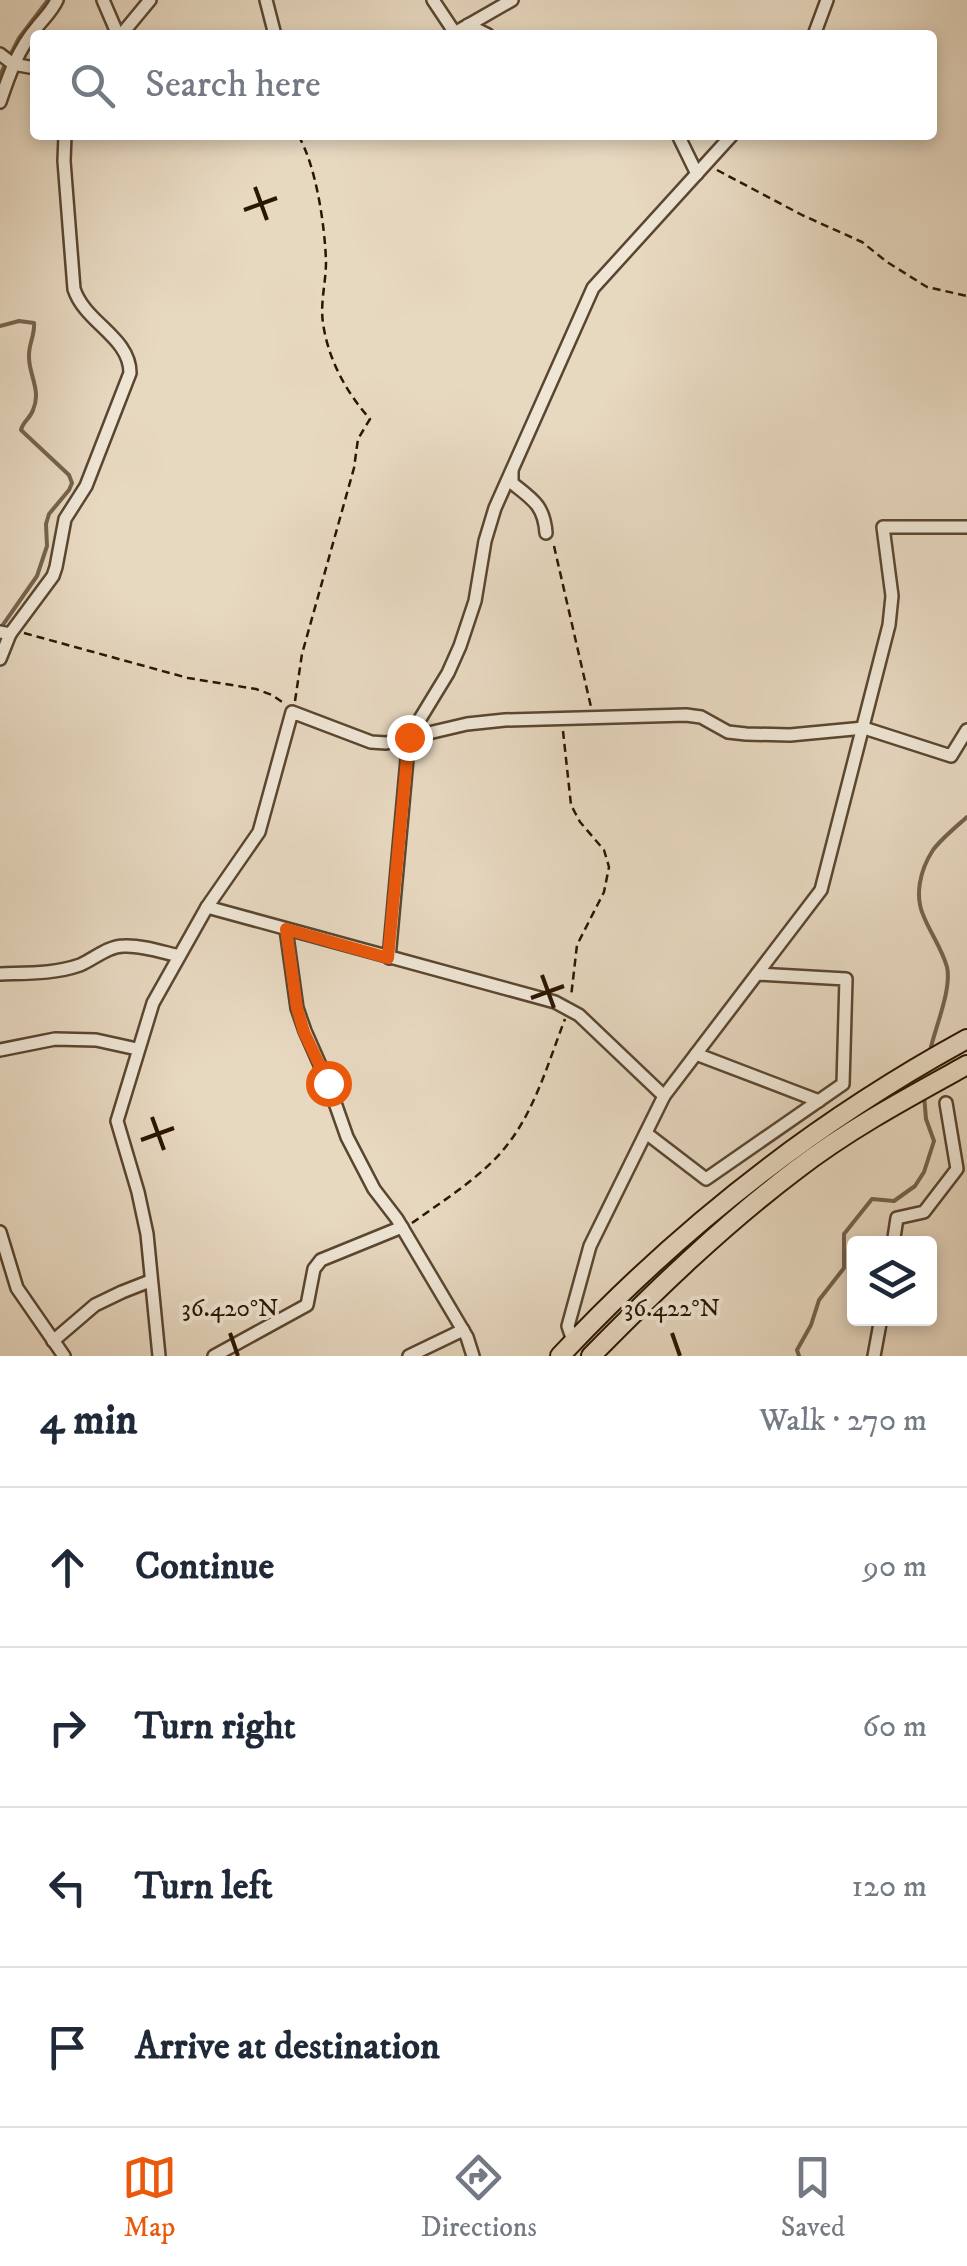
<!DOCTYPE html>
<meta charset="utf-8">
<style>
body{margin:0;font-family:"IM FELL DW Pica",serif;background:#f6f6f7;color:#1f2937}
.controls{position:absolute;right:30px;bottom:30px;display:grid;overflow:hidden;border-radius:10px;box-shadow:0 5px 15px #0003}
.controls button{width:90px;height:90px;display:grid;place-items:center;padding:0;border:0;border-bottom:2px solid #e0e1e3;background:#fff;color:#1f2937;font:50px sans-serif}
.stop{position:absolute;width:30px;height:30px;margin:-22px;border:8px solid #ea580c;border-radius:50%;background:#fff}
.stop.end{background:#ea580c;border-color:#fff;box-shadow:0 2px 10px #0008}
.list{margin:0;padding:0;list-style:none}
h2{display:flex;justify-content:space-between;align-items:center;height:130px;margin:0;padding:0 40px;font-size:42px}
h2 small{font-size:32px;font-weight:400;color:#747a83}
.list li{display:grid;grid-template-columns:65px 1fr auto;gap:30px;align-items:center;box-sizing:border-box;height:160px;padding:0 40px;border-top:2px solid #e0e1e3}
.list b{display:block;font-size:38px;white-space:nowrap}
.list em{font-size:32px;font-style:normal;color:#747a83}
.icon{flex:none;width:55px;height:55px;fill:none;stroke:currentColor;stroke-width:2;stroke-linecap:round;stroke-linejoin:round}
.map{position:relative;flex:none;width:967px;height:1356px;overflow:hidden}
.search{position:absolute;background:#fff;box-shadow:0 5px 15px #0003;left:30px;right:30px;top:30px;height:110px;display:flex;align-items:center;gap:25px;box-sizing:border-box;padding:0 35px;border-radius:10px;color:#747a83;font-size:38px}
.sheet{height:770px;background:#fff}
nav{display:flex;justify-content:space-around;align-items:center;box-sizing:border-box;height:140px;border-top:2px solid #e0e1e3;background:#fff;font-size:28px;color:#747a83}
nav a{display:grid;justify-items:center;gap:5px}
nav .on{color:#ea580c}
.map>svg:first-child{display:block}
</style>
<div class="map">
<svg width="967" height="1356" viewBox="0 0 967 1356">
<rect width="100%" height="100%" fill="#e7d8c0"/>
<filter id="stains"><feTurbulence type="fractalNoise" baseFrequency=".002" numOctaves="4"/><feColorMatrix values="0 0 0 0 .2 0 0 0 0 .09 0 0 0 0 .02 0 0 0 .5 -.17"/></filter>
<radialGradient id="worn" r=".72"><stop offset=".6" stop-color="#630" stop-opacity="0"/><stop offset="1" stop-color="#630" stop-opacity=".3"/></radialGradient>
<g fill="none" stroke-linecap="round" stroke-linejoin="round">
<g stroke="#75634c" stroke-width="4">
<polyline points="0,75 19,38 48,0"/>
<path d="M0,326L19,321L34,323C35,335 29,343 29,355C28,374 42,390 33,410C30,419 23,421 21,430L69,475L72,483L69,490L49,514L46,524L47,546L37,576L0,629"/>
<path d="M930,1051C935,1028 952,989 947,967C942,949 931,934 924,917C914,896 920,870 933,850C942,838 956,827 967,817"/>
<polyline points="799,1356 797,1350 811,1325 819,1300 844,1268 844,1234 872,1199 894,1201 915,1186 924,1172 934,1141 926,1119 924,1095"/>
</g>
<defs>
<g id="minor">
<polyline points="103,0 118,35"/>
<polyline points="266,0 275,35"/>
<polyline points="433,0 455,33"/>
<polyline points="468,25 488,35"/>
<polyline points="121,35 150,0"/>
<polyline points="451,35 512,0"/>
<polyline points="814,35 827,0"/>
<polyline points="0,54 13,64 35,68"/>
<path d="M0,102C9,75 18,49 37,27C45,17 52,11 57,0"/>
<polyline points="678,135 697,174"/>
<path d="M512,472V483C532,499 544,505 546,533"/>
<path d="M0,632L10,634L53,576L56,567L65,519L86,486L130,373C130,337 85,323 74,289L64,161L65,135"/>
<polyline points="0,659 10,634"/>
<polyline points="207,907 555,1002 579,1015 664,1096"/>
<polyline points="286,929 297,1008 305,1031 328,1083 347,1137 374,1189 397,1219 467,1337 473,1356"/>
<polyline points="389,958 409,737 448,673 460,646 475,601 485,541 495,508 593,288 732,135"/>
<path d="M0,974C27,973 54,974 80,965C94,959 108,946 124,946C142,945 162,952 179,956"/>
<polyline points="0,1050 55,1039 96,1040 137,1049"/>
<polyline points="696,1054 819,1101"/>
<polyline points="646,1133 706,1179 843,1084 846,979 757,974"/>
<polyline points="0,1232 17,1288 64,1356"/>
<polyline points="893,1244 897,1218 924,1212 957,1169 946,1103"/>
<polyline points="53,1341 95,1305 122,1292 150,1281"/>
<polyline points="573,1341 568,1326 590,1246 664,1096 821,890 889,625 892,596 883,527 967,527"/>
<polyline points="159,1356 147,1234 138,1192 117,1121 153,1003 207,907 259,832 292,712 371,742 386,743 467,724 505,720 686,715 701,717 728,732 746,734 790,735 864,728 951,756 967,730"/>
<polyline points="214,1356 307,1305 314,1269 321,1260 402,1227"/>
<polyline points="409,1356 463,1330"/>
<polyline points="874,1356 881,1318"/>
</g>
<g id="primary">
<path d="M560,1356C678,1230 815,1122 967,1039"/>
<path d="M591,1356C656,1290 722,1226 796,1170C849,1129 909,1097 967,1065"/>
</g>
</defs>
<use href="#minor" stroke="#5a4630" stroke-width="16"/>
<use href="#primary" stroke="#2b1600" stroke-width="22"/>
<g stroke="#2b1600" stroke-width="2.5" stroke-dasharray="8 5" stroke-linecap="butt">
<polyline points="717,170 802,215 862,242 887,262 927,287 967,296"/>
<polyline points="554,546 591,707"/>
<polyline points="24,633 188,678 256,689 272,695 285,704"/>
<path d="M295,701L302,654L354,468L358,439L370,419C346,392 328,359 323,323C320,303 326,282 326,262C325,226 316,165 298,135"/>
<polyline points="563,731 571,805 580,822 604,850 609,867 604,892 577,945 571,997"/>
<path d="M412,1223C440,1203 470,1184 494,1160C532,1122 546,1068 565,1019"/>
</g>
<use href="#minor" stroke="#efe6d6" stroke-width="11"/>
<use href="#primary" stroke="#e7d8c0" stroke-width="18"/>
</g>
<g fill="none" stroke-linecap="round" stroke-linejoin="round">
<polyline stroke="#ea580c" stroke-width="12" points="328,1083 304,1032 297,1008 286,929 388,958 409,737"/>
</g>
<path fill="none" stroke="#2b1600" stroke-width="4" d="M255,187L267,220M244,210L277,198M542,975L554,1008M531,998L564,986M152,1117L164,1150M141,1140L174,1128M230,1333L238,1356M672,1333L680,1356"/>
<g font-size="25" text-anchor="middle" fill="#2b1600" stroke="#efe6d6" stroke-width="8" stroke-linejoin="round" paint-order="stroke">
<text x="230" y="1316">36.420°N</text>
<text x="672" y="1316">36.422°N</text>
</g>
<rect width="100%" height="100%" filter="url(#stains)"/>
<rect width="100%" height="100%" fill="url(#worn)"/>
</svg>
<div class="controls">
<button><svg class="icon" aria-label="layers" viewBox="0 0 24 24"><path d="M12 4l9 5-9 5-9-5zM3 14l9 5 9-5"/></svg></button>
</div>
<div class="stop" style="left:328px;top:1083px"></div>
<div class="stop end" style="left:409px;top:737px"></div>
<div class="search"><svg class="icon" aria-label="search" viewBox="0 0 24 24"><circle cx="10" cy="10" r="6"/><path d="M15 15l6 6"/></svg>Search here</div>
</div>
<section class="sheet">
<h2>4 min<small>Walk · 270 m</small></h2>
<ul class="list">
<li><svg class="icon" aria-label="ahead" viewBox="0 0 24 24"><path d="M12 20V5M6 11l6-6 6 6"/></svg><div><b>Continue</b></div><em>90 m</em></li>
<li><svg class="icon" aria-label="right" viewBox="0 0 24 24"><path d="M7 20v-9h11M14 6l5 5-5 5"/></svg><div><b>Turn right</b></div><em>60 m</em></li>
<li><svg class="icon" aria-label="left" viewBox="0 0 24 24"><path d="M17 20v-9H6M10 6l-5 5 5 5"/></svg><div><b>Turn left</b></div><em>120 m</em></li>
<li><svg class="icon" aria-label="arrive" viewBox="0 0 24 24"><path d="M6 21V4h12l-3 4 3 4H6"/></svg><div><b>Arrive at destination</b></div></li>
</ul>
</section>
<nav>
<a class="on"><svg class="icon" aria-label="map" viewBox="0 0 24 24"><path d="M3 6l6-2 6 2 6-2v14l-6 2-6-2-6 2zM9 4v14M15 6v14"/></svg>Map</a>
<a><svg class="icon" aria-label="directions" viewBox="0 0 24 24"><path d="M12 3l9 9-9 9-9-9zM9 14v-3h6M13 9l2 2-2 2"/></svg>Directions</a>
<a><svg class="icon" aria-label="saved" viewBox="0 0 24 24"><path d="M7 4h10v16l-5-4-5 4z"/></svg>Saved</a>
</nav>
